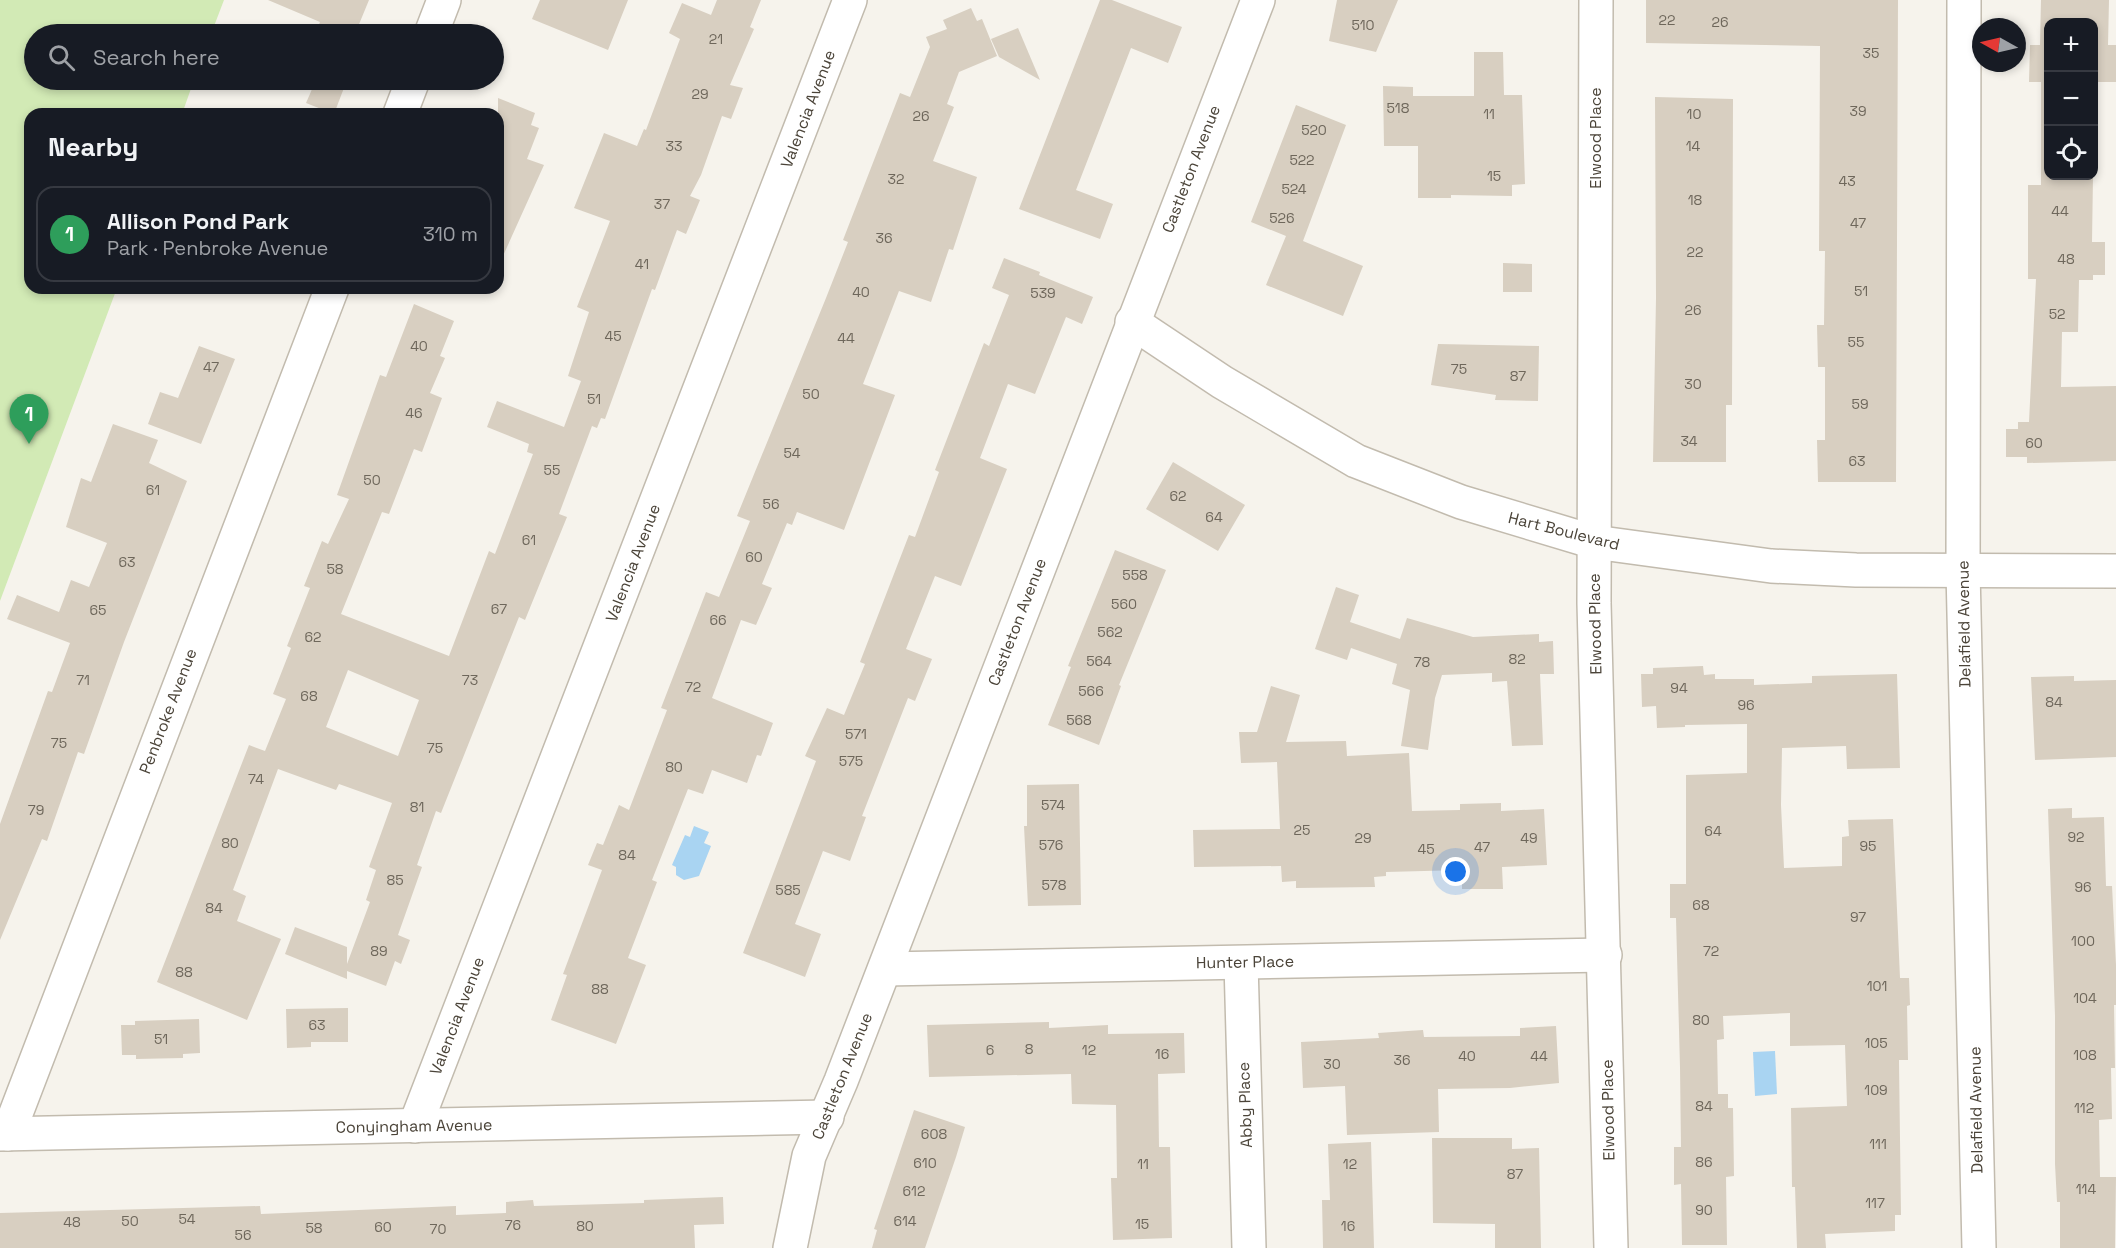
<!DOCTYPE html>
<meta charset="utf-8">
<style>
body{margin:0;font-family:"Space Grotesk",sans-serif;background:#20242c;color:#f1f3f6}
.controls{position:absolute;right:18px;top:18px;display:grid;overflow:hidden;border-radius:12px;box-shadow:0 3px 9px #0003}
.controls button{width:54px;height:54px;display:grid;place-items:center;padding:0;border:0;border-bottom:2px solid #363941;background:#171b24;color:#f1f3f6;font:30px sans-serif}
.compass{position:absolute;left:1972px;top:18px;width:54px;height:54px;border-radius:50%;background:#171b24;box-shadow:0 3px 9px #0003;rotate:278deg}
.you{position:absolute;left:1456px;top:872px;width:21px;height:21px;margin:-15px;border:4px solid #fff;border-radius:50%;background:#1a73e8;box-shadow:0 0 0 9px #1a73e833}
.badge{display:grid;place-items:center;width:39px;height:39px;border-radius:50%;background:#0f766e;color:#fff;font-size:20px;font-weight:700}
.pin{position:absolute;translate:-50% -50px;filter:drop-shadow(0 2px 3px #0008)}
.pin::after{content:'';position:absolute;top:32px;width:21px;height:18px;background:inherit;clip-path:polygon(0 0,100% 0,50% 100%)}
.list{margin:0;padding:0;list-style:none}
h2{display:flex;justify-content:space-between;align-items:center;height:78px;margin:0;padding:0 24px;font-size:26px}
h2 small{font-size:20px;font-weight:400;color:#9ea1a6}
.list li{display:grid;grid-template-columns:39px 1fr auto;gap:18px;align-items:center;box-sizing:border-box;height:96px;margin:0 12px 12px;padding:0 12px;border:2px solid #363941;border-radius:18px}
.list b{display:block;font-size:22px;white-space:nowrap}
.list p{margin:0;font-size:20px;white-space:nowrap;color:#9ea1a6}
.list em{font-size:20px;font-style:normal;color:#9ea1a6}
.icon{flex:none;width:33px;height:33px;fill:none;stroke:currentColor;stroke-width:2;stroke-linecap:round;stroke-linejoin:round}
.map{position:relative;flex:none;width:2116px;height:1248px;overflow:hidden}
.search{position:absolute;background:#171b24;box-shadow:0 3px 9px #0003;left:24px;top:24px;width:480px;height:66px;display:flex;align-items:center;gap:15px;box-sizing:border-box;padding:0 21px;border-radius:33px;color:#9ea1a6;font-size:22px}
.panel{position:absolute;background:#171b24;box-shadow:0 3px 9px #0003;left:24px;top:108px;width:480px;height:186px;border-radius:18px}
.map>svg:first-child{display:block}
</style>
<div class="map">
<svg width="2116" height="1248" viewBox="0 0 2116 1248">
<rect width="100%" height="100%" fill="#f6f3ec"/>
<polygon fill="#d2eab5" points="0,0 224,0 211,34 34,34 34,80 194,80 182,114 30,114 30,288 117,288 0,601"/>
<g fill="#a9d4f2">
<polygon points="694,826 709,832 704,843 711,846 699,876 684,880 676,875 676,867 672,865 685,835 690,837"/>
<polygon points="1775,1051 1777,1094 1755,1096 1753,1052"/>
</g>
<g fill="#d8cfc1" fill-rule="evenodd">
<polygon points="268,0 369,0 355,34 336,34 318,27 320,22"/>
<polygon points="540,0 628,0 608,50 532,19"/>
<path d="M717,0H761L750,27L754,29L730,85L743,88L731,119L722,116L701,175L690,196L700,200L686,234L677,230L655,290L652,289L605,419L601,418L597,428L592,426L559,514L567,517L525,620L519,617L441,813L436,811L417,865L422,867L398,935L410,940L401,964L395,961L386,986L347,971V979L285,954L295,927L347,947V964L370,902L366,900L376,870L369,867L392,803L339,784L336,790L278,769L233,890L246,896L237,921L281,939L247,1020L157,982L249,745L265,751L286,699L273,694L291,648L287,646L310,588L304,586L322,541L328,544L349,499L337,495L380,375L386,377L414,304L454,321L440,356L445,358L430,393L442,398L422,452L414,449L389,514L382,512L341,614L449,656L489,551L495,554L533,454L527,452L529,444L487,427L497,401L564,427L581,381L568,376L589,312L577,307L610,221L574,208L604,133L637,146L644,129L646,130L680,39L669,33L682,3L711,15ZM348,670L419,700L398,756L326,727Z"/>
<polygon points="1100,0 1112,0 1182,27 1168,63 1131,48 1076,190 1113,204 1100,239 1019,209"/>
<polygon points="1337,0 1398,0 1376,52 1329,41"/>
<polygon points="1646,0 1898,0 1896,482 1818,482 1817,440 1825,440 1825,367 1818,367 1817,325 1824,325 1825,251 1819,251 1820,46 1646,43"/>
<polygon points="2041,0 2109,0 2108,45 2116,45 2116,82 2095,82 2096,162 2094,162 2094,22 2049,22 2049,176 2093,176 2092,242 2105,242 2105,275 2093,275 2093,280 2079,280 2078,332 2062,332 2061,387 2116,386 2116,461 2027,463 2027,457 2006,457 2006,429 2018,429 2018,422 2029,422 2036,279 2028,279 2028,185 2041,185 2041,82 2029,82 2030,45 2040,45"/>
<polygon points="971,8 977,21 982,19 997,56 959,72 947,104 954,107 933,161 977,177 953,250 949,249 931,302 899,291 863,384 895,395 844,530 797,512 792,525 787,523 762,584 772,588 756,625 741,620 712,698 773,723 761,756 757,755 747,783 712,770 703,794 688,789 652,880 657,882 628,958 646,965 616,1044 551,1020 567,975 563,974 602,870 588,865 597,843 603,845 619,805 629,810 667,710 661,708 706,592 719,597 750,521 737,516 826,298 848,242 843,240 900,93 910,97 930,47 926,37 947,29 943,20"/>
<polygon points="1018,28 1040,80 999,57 991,39"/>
<polygon points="1474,52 1503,52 1504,95 1522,95 1525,184 1512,185 1512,196 1451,195 1451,198 1418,198 1418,146 1384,146 1383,86 1413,87 1413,96 1474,96"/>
<polygon points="316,80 347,80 334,114 306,103"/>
<polygon points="1655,97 1733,99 1732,405 1726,405 1726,462 1653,462 1656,298"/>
<polygon points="498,98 535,113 531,125 539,128 527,159 544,165 498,267"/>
<polygon points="1296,105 1346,125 1303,241 1363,266 1343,316 1266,285 1286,236 1251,222"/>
<polygon points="1004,258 1040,272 1039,275 1093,297 1082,324 1066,317 1035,394 1008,384 980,458 1007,469 961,586 935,576 906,649 932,659 915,701 908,698 862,816 866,817 850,861 823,851 795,924 821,934 805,977 743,953 816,761 805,756 827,708 844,715 865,664 860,662 909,535 915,537 939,472 935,470 984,343 989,346 1009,295 992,288"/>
<polygon points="1503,263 1532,264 1532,292 1503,292"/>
<polygon points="1438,344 1539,346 1538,401 1495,400 1496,395 1431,385"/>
<polygon points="199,346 235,359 201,444 148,424 160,392 178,398"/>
<polygon points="113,424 158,440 149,463 187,481 124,642 84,754 78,752 47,841 42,839 0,940 0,824 48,691 52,692 70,643 7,619 17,595 59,612 71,580 89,587 107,543 66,527 81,478 91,482"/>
<polygon points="1173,462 1245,505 1218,551 1146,509"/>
<polygon points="1115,550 1166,570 1119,685 1121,686 1099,745 1048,725 1071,667 1068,666"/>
<polygon points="1336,587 1359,595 1350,622 1400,639 1407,618 1473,637 1539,634 1539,642 1553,641 1554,674 1540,674 1543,745 1512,746 1507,681 1492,682 1492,673 1442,675 1435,698 1428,750 1401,746 1410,690 1392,684 1397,664 1351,648 1347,660 1315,649"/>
<polygon points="1703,666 1704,675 1715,674 1715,679 1754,679 1754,685 1812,683 1812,676 1897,674 1900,768 1847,769 1846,746 1782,748 1781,805 1784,868 1842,866 1842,837 1849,836 1848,820 1893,819 1900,978 1909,978 1910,1005 1907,1006 1908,1060 1899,1060 1899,1063 1901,1215 1895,1215 1895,1231 1825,1234 1826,1248 1797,1248 1795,1187 1792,1187 1791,1108 1847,1106 1845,1045 1790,1046 1790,1013 1723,1016 1724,1039 1717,1040 1718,1094 1728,1094 1728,1108 1733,1108 1734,1176 1726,1177 1727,1245 1682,1245 1681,1184 1674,1185 1674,1147 1681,1147 1680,1067 1676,918 1670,918 1670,884 1686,884 1686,775 1747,773 1747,724 1685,725 1685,727 1657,728 1656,706 1642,707 1641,674 1653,674 1653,668"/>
<polygon points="2074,676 2074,681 2116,680 2116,757 2035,760 2031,677"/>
<polygon points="1271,686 1300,695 1286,742 1346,741 1347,756 1409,753 1412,811 1460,810 1460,804 1501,803 1501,811 1544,809 1547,865 1502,867 1503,889 1462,889 1462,870 1386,872 1386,876 1374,877 1375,887 1296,888 1296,881 1282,882 1281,866 1194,867 1193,830 1280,829 1277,762 1241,763 1239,732 1257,732"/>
<polygon points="1079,784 1081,905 1028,906 1024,826 1027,826 1027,785"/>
<polygon points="2072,808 2072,818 2104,817 2106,886 2112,886 2116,965 2116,1005 2114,1005 2115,1068 2111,1068 2112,1119 2099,1120 2100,1177 2116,1177 2115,1248 2060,1248 2060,1202 2057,1202 2055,1164 2055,1016 2048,809"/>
<polygon points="348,1008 348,1042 311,1042 311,1047 287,1048 286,1009"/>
<polygon points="199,1019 200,1053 183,1054 183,1058 136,1059 136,1055 122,1055 121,1025 135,1025 135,1021"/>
<polygon points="1049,1022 1049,1028 1108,1025 1108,1034 1184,1033 1185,1073 1158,1074 1159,1147 1170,1147 1172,1238 1113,1240 1111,1178 1117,1178 1116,1105 1072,1104 1071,1074 929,1077 927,1025"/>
<polygon points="1556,1026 1559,1083 1510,1088 1438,1089 1439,1132 1347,1135 1345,1086 1303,1088 1301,1042 1379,1038 1378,1033 1423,1030 1424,1037 1520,1036 1520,1028"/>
<polygon points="914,1110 965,1127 956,1157 925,1248 872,1248 877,1230 874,1229"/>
<polygon points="1432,1138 1512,1138 1512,1149 1539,1148 1541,1248 1495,1248 1495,1224 1433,1223"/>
<polygon points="1371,1142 1374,1248 1323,1248 1322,1200 1330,1200 1328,1144"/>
<polygon points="723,1197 724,1224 694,1225 695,1248 0,1248 0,1213 260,1206 261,1214 456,1206 456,1215 506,1213 506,1202 533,1200 534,1206 644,1203 644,1200"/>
</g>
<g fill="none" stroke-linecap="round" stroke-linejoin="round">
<defs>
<g id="minor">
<polyline points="1596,0 1594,603 1611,1248"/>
<polyline points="1964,0 1963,571 1979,1248"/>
<polyline points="431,34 444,0"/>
<polyline points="400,114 413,80"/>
<polyline points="1132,322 1222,382 1356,461 1461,502 1594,542 1771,566 1856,570 2116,571"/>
<polyline points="1241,963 1249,1248"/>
<polyline points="885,969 1605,955"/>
<polyline points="415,1126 850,0"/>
<polyline points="0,1134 827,1117"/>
<polyline points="8,1134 332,288"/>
<polyline points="790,1248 809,1156 841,1081 1258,0"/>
</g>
</defs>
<use href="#minor" stroke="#c2bbae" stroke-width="36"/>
<use href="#minor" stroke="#fff" stroke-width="33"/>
</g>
<g text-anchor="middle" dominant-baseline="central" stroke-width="6" stroke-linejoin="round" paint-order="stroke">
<g font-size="14" fill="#6e675b">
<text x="1667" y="20">22</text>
<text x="1720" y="22">26</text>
<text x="1363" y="25">510</text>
<text x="716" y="39">21</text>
<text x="1871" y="53">35</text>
<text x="700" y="94">29</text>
<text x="1398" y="108">518</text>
<text x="1858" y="111">39</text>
<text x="1489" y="114">11</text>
<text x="1694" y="114">10</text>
<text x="921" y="116">26</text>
<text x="1314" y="130">520</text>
<text x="674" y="146">33</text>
<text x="1693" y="146">14</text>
<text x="1302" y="160">522</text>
<text x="1494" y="176">15</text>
<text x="896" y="179">32</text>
<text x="1847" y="181">43</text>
<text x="1294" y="189">524</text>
<text x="1695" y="200">18</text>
<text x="662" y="204">37</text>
<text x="2060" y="211">44</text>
<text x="1282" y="218">526</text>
<text x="1858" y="223">47</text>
<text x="884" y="238">36</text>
<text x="1695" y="252">22</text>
<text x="2066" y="259">48</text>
<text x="642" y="264">41</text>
<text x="1861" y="291">51</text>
<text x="861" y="292">40</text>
<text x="1043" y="293">539</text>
<text x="1693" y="310">26</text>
<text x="2057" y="314">52</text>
<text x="613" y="336">45</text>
<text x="846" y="338">44</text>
<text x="1856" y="342">55</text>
<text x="419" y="346">40</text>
<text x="211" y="367">47</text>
<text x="1459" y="369">75</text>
<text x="1518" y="376">87</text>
<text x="1693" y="384">30</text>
<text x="811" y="394">50</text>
<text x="594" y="399">51</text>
<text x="1860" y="404">59</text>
<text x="414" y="413">46</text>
<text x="1689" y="441">34</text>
<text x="2034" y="443">60</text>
<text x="792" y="453">54</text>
<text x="1857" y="461">63</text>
<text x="552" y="470">55</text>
<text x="372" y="480">50</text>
<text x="153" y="490">61</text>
<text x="1178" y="496">62</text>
<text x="771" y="504">56</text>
<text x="1214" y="517">64</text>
<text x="529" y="540">61</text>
<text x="754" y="557">60</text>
<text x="127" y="562">63</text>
<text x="335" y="569">58</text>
<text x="1135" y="575">558</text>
<text x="1124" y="604">560</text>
<text x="499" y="609">67</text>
<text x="98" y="610">65</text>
<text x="718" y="620">66</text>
<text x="1110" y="632">562</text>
<text x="313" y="637">62</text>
<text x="1517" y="659">82</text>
<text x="1099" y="661">564</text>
<text x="1422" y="662">78</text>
<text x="83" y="680">71</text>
<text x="470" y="680">73</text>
<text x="693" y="687">72</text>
<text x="1679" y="688">94</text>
<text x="1091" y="691">566</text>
<text x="309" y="696">68</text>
<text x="2054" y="702">84</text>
<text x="1746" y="705">96</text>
<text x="1079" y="720">568</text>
<text x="856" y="734">571</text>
<text x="59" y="743">75</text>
<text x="435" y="748">75</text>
<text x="851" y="761">575</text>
<text x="674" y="767">80</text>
<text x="256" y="779">74</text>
<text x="1053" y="805">574</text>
<text x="417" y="807">81</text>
<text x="36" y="810">79</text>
<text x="1302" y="830">25</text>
<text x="1713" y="831">64</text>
<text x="2076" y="837">92</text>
<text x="1363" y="838">29</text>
<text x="1529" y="838">49</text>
<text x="230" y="843">80</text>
<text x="1051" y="845">576</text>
<text x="1868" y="846">95</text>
<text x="1482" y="847">47</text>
<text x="1426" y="849">45</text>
<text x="627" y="855">84</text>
<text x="395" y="880">85</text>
<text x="1054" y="885">578</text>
<text x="2083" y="887">96</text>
<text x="788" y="890">585</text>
<text x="1701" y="905">68</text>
<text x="214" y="908">84</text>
<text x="1858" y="917">97</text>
<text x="2083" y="941">100</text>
<text x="379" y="951">89</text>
<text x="1711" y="951">72</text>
<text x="184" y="972">88</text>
<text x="1877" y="986">101</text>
<text x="600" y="989">88</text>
<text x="2085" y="998">104</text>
<text x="1701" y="1020">80</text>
<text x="317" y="1025">63</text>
<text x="161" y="1039">51</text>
<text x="1876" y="1043">105</text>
<text x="1029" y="1049">8</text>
<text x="990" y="1050">6</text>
<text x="1089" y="1050">12</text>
<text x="1162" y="1054">16</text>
<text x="2085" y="1055">108</text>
<text x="1467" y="1056">40</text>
<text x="1539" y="1056">44</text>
<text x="1402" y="1060">36</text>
<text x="1332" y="1064">30</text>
<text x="1876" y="1090">109</text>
<text x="1704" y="1106">84</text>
<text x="2084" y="1108">112</text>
<text x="934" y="1134">608</text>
<text x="1878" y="1144">111</text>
<text x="1704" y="1162">86</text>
<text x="925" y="1163">610</text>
<text x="1143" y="1164">11</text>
<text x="1350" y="1164">12</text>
<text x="1515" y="1174">87</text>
<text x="2086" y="1189">114</text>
<text x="914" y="1191">612</text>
<text x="1875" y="1203">117</text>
<text x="1704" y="1210">90</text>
<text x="187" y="1219">54</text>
<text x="130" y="1221">50</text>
<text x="905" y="1221">614</text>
<text x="72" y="1222">48</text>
<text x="1142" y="1224">15</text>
<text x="513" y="1225">76</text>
<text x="585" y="1226">80</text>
<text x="1348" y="1226">16</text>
<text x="383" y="1227">60</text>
<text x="314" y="1228">58</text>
<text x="438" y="1229">70</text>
<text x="243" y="1235">56</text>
</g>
<g font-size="16" fill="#4b4439" stroke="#fff">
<text transform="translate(808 109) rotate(-69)">Valencia Avenue</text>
<text transform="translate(1595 138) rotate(-90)">Elwood Place</text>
<text transform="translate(1191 169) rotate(-69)">Castleton Avenue</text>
<text transform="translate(1564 531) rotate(14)">Hart Boulevard</text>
<text transform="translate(633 563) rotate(-69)">Valencia Avenue</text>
<text transform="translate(1017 622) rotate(-69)">Castleton Avenue</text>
<text transform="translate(1595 624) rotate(-91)">Elwood Place</text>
<text transform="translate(1964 624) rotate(-91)">Delafield Avenue</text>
<text transform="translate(168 711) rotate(-69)">Penbroke Avenue</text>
<text transform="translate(1245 962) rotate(-1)">Hunter Place</text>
<text transform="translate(457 1016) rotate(-69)">Valencia Avenue</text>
<text transform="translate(842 1076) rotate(-68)">Castleton Avenue</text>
<text transform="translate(1245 1105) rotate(-92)">Abby Place</text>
<text transform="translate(1608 1110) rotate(-91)">Elwood Place</text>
<text transform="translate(1976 1110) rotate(-91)">Delafield Avenue</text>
<text transform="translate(414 1126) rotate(-1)">Conyingham Avenue</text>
</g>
</g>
</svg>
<div class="controls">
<button>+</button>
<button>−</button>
<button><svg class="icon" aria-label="locate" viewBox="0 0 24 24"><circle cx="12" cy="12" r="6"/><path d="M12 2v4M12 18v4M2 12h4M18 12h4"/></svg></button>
</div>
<svg class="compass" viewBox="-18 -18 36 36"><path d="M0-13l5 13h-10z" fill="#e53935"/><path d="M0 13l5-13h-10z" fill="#9ea1a6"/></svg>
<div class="you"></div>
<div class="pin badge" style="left:29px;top:444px;background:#2e9e5b">1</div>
<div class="search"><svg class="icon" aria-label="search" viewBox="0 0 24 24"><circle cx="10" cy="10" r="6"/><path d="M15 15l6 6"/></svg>Search here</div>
<section class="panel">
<h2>Nearby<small></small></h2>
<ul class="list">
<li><span class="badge" style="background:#2e9e5b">1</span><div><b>Allison Pond Park</b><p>Park · Penbroke Avenue</p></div><em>310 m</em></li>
</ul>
</section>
</div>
